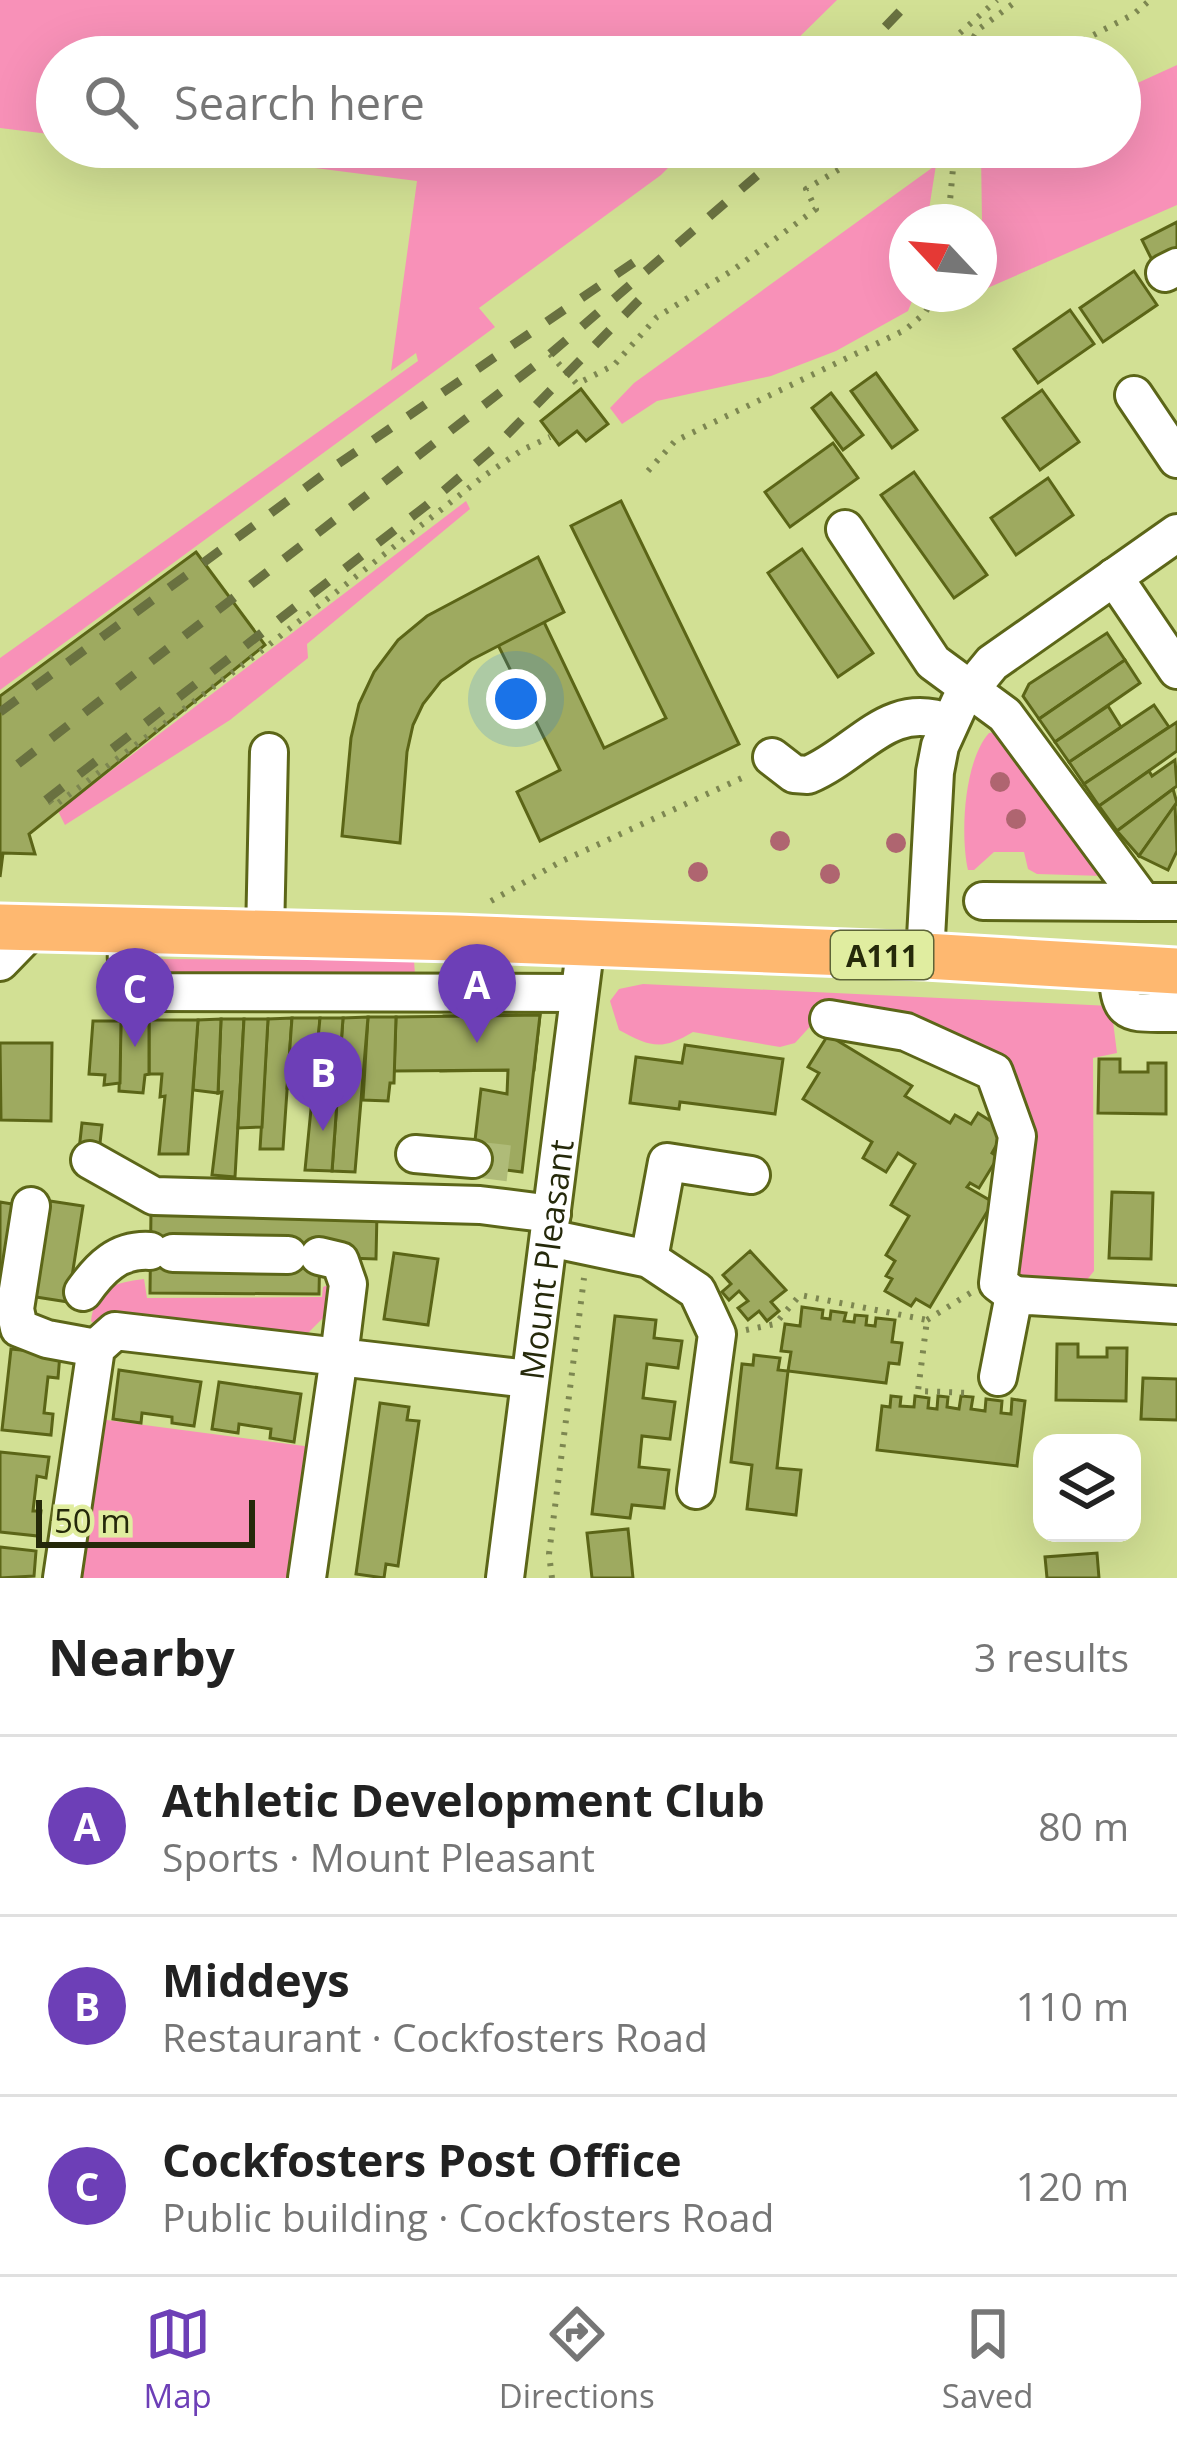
<!DOCTYPE html>
<meta charset="utf-8">
<style>
body{margin:0;font-family:"Open Sans",sans-serif;background:#f6f6f6;color:#222}
.controls{position:absolute;right:36px;bottom:36px;display:grid;overflow:hidden;border-radius:24px;box-shadow:0 12px 48px #0002}
.controls button{width:108px;height:108px;display:grid;place-items:center;padding:0;border:0;border-bottom:3px solid #e0e0e0;background:#fff;color:#222;font:60px sans-serif}
.compass{position:absolute;left:889px;top:204px;width:108px;height:108px;border-radius:50%;background:#fff;box-shadow:0 12px 48px #0002;rotate:296deg}
.scale{position:absolute;left:36px;bottom:30px;width:219px;box-sizing:border-box;padding-left:12px;border:6px solid #25290a;border-top:0;font-size:33px;line-height:42px;white-space:nowrap;color:#25290a;-webkit-text-stroke:9px #e0eda0;paint-order:stroke}
.you{position:absolute;left:516px;top:699px;width:42px;height:42px;margin:-30px;border:9px solid #fff;border-radius:50%;background:#1a73e8;box-shadow:0 0 0 18px #1a73e833}
.badge{display:grid;place-items:center;width:78px;height:78px;border-radius:50%;background:#6d3fb7;color:#fff;font-size:39px;font-weight:700}
.pin{position:absolute;translate:-50% -99px;filter:drop-shadow(0 3px 6px #0008)}
.pin::after{content:'';position:absolute;top:63px;width:42px;height:36px;background:inherit;clip-path:polygon(0 0,100% 0,50% 100%)}
.list{margin:0;padding:0;list-style:none}
h2{display:flex;justify-content:space-between;align-items:center;height:156px;margin:0;padding:0 48px;font-size:51px}
h2 small{font-size:39px;font-weight:400;color:#767676}
.list li{display:grid;grid-template-columns:78px 1fr auto;gap:36px;align-items:center;box-sizing:border-box;height:180px;padding:0 48px;border-top:3px solid #e0e0e0}
.list b{display:block;font-size:45px;white-space:nowrap}
.list p{margin:0;font-size:39px;white-space:nowrap;color:#767676}
.list em{font-size:39px;font-style:normal;color:#767676}
.icon{flex:none;width:66px;height:66px;fill:none;stroke:currentColor;stroke-width:2;stroke-linecap:round;stroke-linejoin:round}
.map{position:relative;flex:none;width:1177px;height:1578px;overflow:hidden}
.search{position:absolute;background:#fff;box-shadow:0 12px 48px #0002;left:36px;right:36px;top:36px;height:132px;display:flex;align-items:center;gap:30px;box-sizing:border-box;padding:0 42px;border-radius:66px;color:#767676;font-size:45px}
.sheet{height:696px;background:#fff}
nav{display:flex;justify-content:space-around;align-items:center;box-sizing:border-box;height:168px;border-top:3px solid #e0e0e0;background:#fff;font-size:33px;color:#767676}
nav a{display:grid;justify-items:center;gap:6px}
nav .on{color:#6d3fb7}
.map>svg:first-child{display:block}
</style>
<div class="map">
<svg width="1177" height="1578" viewBox="0 0 1177 1578">
<rect width="100%" height="100%" fill="#d2e094"/>
<g fill="#f891b8">
<polygon points="0,0 837,0 779,57 57,57 57,135 0,128"/>
<polygon points="1177,65 1177,205 983,290 981,153 995,147 1120,147 1120,91"/>
<polygon points="151,147 689,147 661,175 479,308 495,327 0,690 0,658 418,361 416,353 391,371 417,181"/>
<polygon points="936,165 927,222 907,222 907,294 915,294 908,311 836,351 771,376 657,401 622,424 610,408 634,383"/>
<polygon points="466,501 470,509 307,644 308,658 230,720 65,825 58,811"/>
<path d="M999,732L1103,876L1037,874L1028,869L1024,852H994L974,870H968C960,834 964,761 989,733Z"/>
<polygon points="147,959 414,960 415,975 163,977 151,972"/>
<path d="M643,984L1111,1006L1117,1053L1093,1058L1094,1271L1082,1286L1013,1279L997,1063L826,1009L795,1043L780,1047L693,1032C661,1051 651,1047 619,1030L610,1001L619,989Z"/>
<path d="M144,1279L147,1298L322,1297L323,1287L333,1283L335,1306L296,1345L99,1329L91,1321C95,1288 114,1283 144,1279Z"/>
<polygon points="99,1419 312,1447 294,1578 78,1578"/>
</g>
<g fill="#9eaa60" stroke="#5b6517" stroke-width="3">
<polygon points="1177,222 1177,253 1154,264 1142,240"/>
<polygon points="1134,271 1157,305 1103,342 1080,308"/>
<polygon points="1070,310 1094,344 1038,383 1014,349"/>
<polygon points="876,373 917,430 892,448 851,391"/>
<polygon points="581,389 608,424 586,441 577,431 559,445 541,421"/>
<polygon points="1042,390 1079,442 1040,470 1003,418"/>
<polygon points="831,393 863,435 843,450 812,408"/>
<polygon points="833,443 858,478 790,527 765,492"/>
<polygon points="914,472 987,575 954,598 881,495"/>
<polygon points="1048,478 1073,515 1016,555 991,518"/>
<polygon points="621,501 739,744 540,841 517,792 560,770 498,645 544,622 604,748 666,718 571,526"/>
<polygon points="802,549 873,653 838,677 768,573"/>
<polygon points="196,552 265,645 29,834 35,854 3,853 0,877 0,696"/>
<polygon points="538,557 564,612 471,660 441,681 423,704 413,725 407,752 400,843 342,836 351,738 359,704 374,672 398,640 427,616"/>
<polygon points="1107,633 1125,660 1039,719 1023,696 1029,684"/>
<polygon points="1125,660 1140,683 1055,742 1039,719"/>
<polygon points="1154,705 1169,727 1084,784 1069,762"/>
<polygon points="1108,706 1121,727 1069,762 1055,742"/>
<polygon points="1177,722 1177,751 1099,806 1084,784"/>
<polygon points="1175,760 1177,786 1117,831 1099,806 1149,771 1152,776"/>
<polygon points="1173,789 1177,803 1139,856 1117,831"/>
<polygon points="1175,805 1177,851 1168,870 1139,856"/>
<polygon points="516,1015 540,1015 534,1070 508,1070"/>
<polygon points="516,1015 508,1070 441,1071 444,1016"/>
<polygon points="540,1015 522,1172 472,1166 481,1089 507,1094 508,1070 394,1071 396,1017"/>
<polygon points="368,1017 396,1017 394,1083 390,1083 388,1101 363,1100"/>
<polygon points="368,1017 355,1172 332,1171 343,1018"/>
<polygon points="292,1018 283,1149 260,1149 268,1019"/>
<polygon points="292,1018 320,1018 315,1090 287,1088"/>
<polygon points="320,1018 343,1018 332,1171 305,1170"/>
<polygon points="221,1019 244,1019 235,1177 212,1175 222,1092 218,1093"/>
<polygon points="221,1019 218,1093 193,1090 198,1020"/>
<polygon points="244,1019 268,1019 262,1127 238,1128"/>
<polygon points="149,1020 198,1020 188,1154 159,1154 165,1096 160,1097 162,1074 149,1074"/>
<polygon points="149,1020 149,1074 145,1075 143,1093 119,1091 121,1021"/>
<polygon points="93,1021 121,1021 120,1083 104,1085 105,1075 89,1074"/>
<polygon points="828,1035 912,1086 905,1096 950,1123 955,1115 971,1124 978,1113 1005,1130 992,1153 998,1157 979,1188 970,1183 967,1187 993,1202 930,1307 916,1299 911,1306 885,1291 892,1279 886,1276 895,1261 886,1255 909,1216 891,1205 915,1164 898,1153 886,1172 863,1158 872,1142 803,1099 819,1073 808,1067"/>
<polygon points="0,1043 52,1043 51,1121 1,1120"/>
<polygon points="685,1045 783,1059 775,1114 680,1102 679,1109 630,1103 636,1057 682,1063"/>
<polygon points="1099,1059 1120,1059 1120,1072 1148,1072 1148,1063 1166,1063 1166,1114 1098,1113"/>
<polygon points="82,1123 102,1125 99,1152 79,1150"/>
<polygon points="1112,1192 1153,1193 1151,1259 1109,1258"/>
<polygon points="50,1201 83,1206 68,1302 36,1297"/>
<polygon points="0,1202 24,1206 0,1310"/>
<polygon points="151,1210 377,1212 376,1259 347,1258 320,1247 319,1294 150,1293"/>
<polygon points="750,1251 786,1290 771,1302 779,1311 767,1321 759,1311 748,1320 738,1308 748,1301 739,1291 729,1300 722,1292 731,1284 723,1275"/>
<polygon points="394,1253 438,1259 428,1325 384,1319"/>
<polygon points="802,1307 823,1310 822,1318 830,1319 831,1311 846,1313 844,1321 854,1322 855,1315 867,1316 866,1325 875,1326 876,1318 895,1320 892,1342 902,1343 899,1364 889,1363 886,1383 788,1371 791,1352 781,1351 785,1324 800,1326"/>
<polygon points="615,1316 656,1320 654,1338 682,1341 678,1368 647,1364 643,1398 675,1402 670,1439 642,1436 639,1467 669,1470 664,1508 632,1505 630,1518 592,1514"/>
<polygon points="1057,1344 1078,1344 1078,1357 1107,1357 1107,1348 1127,1348 1126,1401 1056,1400"/>
<polygon points="11,1349 60,1354 58,1378 48,1377 44,1413 53,1414 51,1435 2,1430"/>
<polygon points="754,1355 780,1358 778,1370 788,1371 777,1468 801,1470 796,1515 747,1509 752,1465 731,1462 742,1364 753,1365"/>
<polygon points="119,1370 201,1382 194,1426 172,1423 172,1417 142,1413 141,1423 113,1419"/>
<polygon points="1143,1378 1177,1379 1177,1420 1141,1419"/>
<polygon points="219,1382 301,1394 294,1442 270,1438 271,1429 239,1424 238,1433 212,1429"/>
<polygon points="891,1396 901,1397 900,1406 914,1407 915,1396 929,1398 928,1408 937,1409 938,1396 948,1397 947,1407 959,1409 961,1396 973,1397 971,1409 985,1411 986,1399 1002,1401 1001,1413 1011,1414 1012,1399 1025,1401 1017,1466 877,1450 882,1406 890,1407"/>
<polygon points="380,1403 409,1407 407,1420 419,1421 398,1566 386,1564 384,1578 356,1574"/>
<polygon points="0,1452 49,1457 46,1478 37,1476 33,1511 41,1511 38,1536 0,1532"/>
<polygon points="628,1529 633,1578 592,1578 587,1533"/>
<polygon points="0,1547 36,1551 34,1576 0,1578"/>
<polygon points="1097,1553 1099,1578 1047,1578 1045,1557"/>
</g>
<g fill="none" stroke-linecap="round" stroke-linejoin="round">
<polyline stroke="#afbb78" stroke-width="36" stroke-dasharray="36 18" stroke-linecap="butt" points="473,1159 523,1165"/>
<defs>
<g id="minor">
<polyline points="1165,273 1177,267"/>
<polyline points="1134,395 1177,459"/>
<polyline points="845,529 933,662 1005,715 1143,902 1177,902"/>
<polyline points="1114,577 1177,670"/>
<path d="M772,757L794,774L808,775C860,753 889,699 949,723"/>
<polyline points="983,901 1143,902"/>
<path d="M128,932C127,958 121,979 148,992L579,993"/>
<polyline points="265,935 269,752"/>
<polyline points="925,956 935,772 940,746 960,702 992,663 1177,533"/>
<polyline points="0,962 32,929"/>
<path d="M1118,967C1118,1020 1129,1012 1177,1013"/>
<polyline points="829,1019 906,1032 994,1072 1017,1136 998,1283 1014,1295"/>
<polyline points="415,1154 473,1159"/>
<polyline points="90,1160 154,1196 480,1205 552,1214"/>
<polyline points="31,1206 15,1309 19,1328 47,1339 96,1348"/>
<polyline points="549,1238 649,1259 697,1291 717,1334 696,1490"/>
<polyline points="173,1253 288,1255"/>
<polyline points="319,1256 340,1261 348,1284 339,1357 528,1379"/>
<polyline points="649,1259 667,1162 751,1175"/>
<path d="M83,1292C100,1268 118,1249 150,1251"/>
<polyline points="998,1377 1014,1295 1177,1305"/>
<polyline points="62,1578 96,1348 115,1331 339,1357 307,1578"/>
<path id="s1" d="M505,1578L586,943"/>
</g>
<polyline id="major" points="0,927 456,938 925,956 1177,971"/>
</defs>
<use href="#minor" stroke="#5c6618" stroke-width="42"/>
<use href="#major" stroke="#fff" stroke-width="51"/>
<g stroke="#7d8751" stroke-width="6" stroke-dasharray="3 9" stroke-linecap="butt">
<polyline points="933,57 997,0"/>
<polyline points="960,57 979,29 1018,0"/>
<polyline points="1051,57 1134,14 1150,0"/>
<polyline points="948,222 955,147"/>
<polyline points="550,354 577,384 614,365 657,317 733,270 816,209 806,189 877,147"/>
<polyline points="648,471 675,441 905,330 925,313 936,294"/>
<polyline points="50,801 54,806 256,655 484,476 522,450 550,437"/>
<polyline points="491,901 560,862 744,777 749,778"/>
<polyline points="927,1320 972,1292"/>
<polyline points="746,1330 775,1324 800,1295 927,1320 918,1391 971,1393"/>
<polyline points="552,1578 549,1554 584,1278"/>
</g>
<use href="#minor" stroke="#fff" stroke-width="36"/>
<use href="#major" stroke="#feb870" stroke-width="45"/>
<g stroke="#697140" stroke-width="9" stroke-dasharray="21 21" stroke-linecap="butt">
<polyline points="856,57 911,0"/>
<polyline points="0,712 335,466 646,254"/>
<polyline points="18,764 550,354 790,147"/>
<polyline points="46,800 427,505 495,447 646,293"/>
</g>
</g>
<g fill="#af6570">
<circle cx="1000" cy="782" r="10"/>
<circle cx="1016" cy="819" r="10"/>
<circle cx="780" cy="841" r="10"/>
<circle cx="896" cy="843" r="10"/>
<circle cx="698" cy="872" r="10"/>
<circle cx="830" cy="874" r="10"/>
</g>
<g text-anchor="middle" dominant-baseline="central" stroke-width="9" stroke-linejoin="round" paint-order="stroke">
<rect fill="#e0eda0" stroke="#5d6437" stroke-width="3" x="831" y="931" width="102" height="48" rx="9"/>
<g font-size="30" font-weight="bold" fill="#25290a">
<text x="882" y="955">A111</text>
</g>
<g font-size="33" fill="#25290a" stroke="#e0eda0">
<text stroke="none"><textPath href="#s1" startOffset="321">Mount Pleasant</textPath></text>
</g>
</g>
</svg>
<div class="controls">
<button><svg class="icon" aria-label="layers" viewBox="0 0 24 24"><path d="M12 4l9 5-9 5-9-5zM3 14l9 5 9-5"/></svg></button>
</div>
<svg class="compass" viewBox="-18 -18 36 36"><path d="M0-13l5 13h-10z" fill="#e53935"/><path d="M0 13l5-13h-10z" fill="#767676"/></svg>
<div class="scale">50 m</div>
<div class="you"></div>
<div class="pin badge" style="left:477px;top:1043px">A</div>
<div class="pin badge" style="left:323px;top:1131px">B</div>
<div class="pin badge" style="left:135px;top:1047px">C</div>
<div class="search"><svg class="icon" aria-label="search" viewBox="0 0 24 24"><circle cx="10" cy="10" r="6"/><path d="M15 15l6 6"/></svg>Search here</div>
</div>
<section class="sheet">
<h2>Nearby<small>3 results</small></h2>
<ul class="list">
<li><span class="badge">A</span><div><b>Athletic Development Club</b><p>Sports · Mount Pleasant</p></div><em>80 m</em></li>
<li><span class="badge">B</span><div><b>Middeys</b><p>Restaurant · Cockfosters Road</p></div><em>110 m</em></li>
<li><span class="badge">C</span><div><b>Cockfosters Post Office</b><p>Public building · Cockfosters Road</p></div><em>120 m</em></li>
</ul>
</section>
<nav>
<a class="on"><svg class="icon" aria-label="map" viewBox="0 0 24 24"><path d="M3 6l6-2 6 2 6-2v14l-6 2-6-2-6 2zM9 4v14M15 6v14"/></svg>Map</a>
<a><svg class="icon" aria-label="directions" viewBox="0 0 24 24"><path d="M12 3l9 9-9 9-9-9zM9 14v-3h6M13 9l2 2-2 2"/></svg>Directions</a>
<a><svg class="icon" aria-label="saved" viewBox="0 0 24 24"><path d="M7 4h10v16l-5-4-5 4z"/></svg>Saved</a>
</nav>
